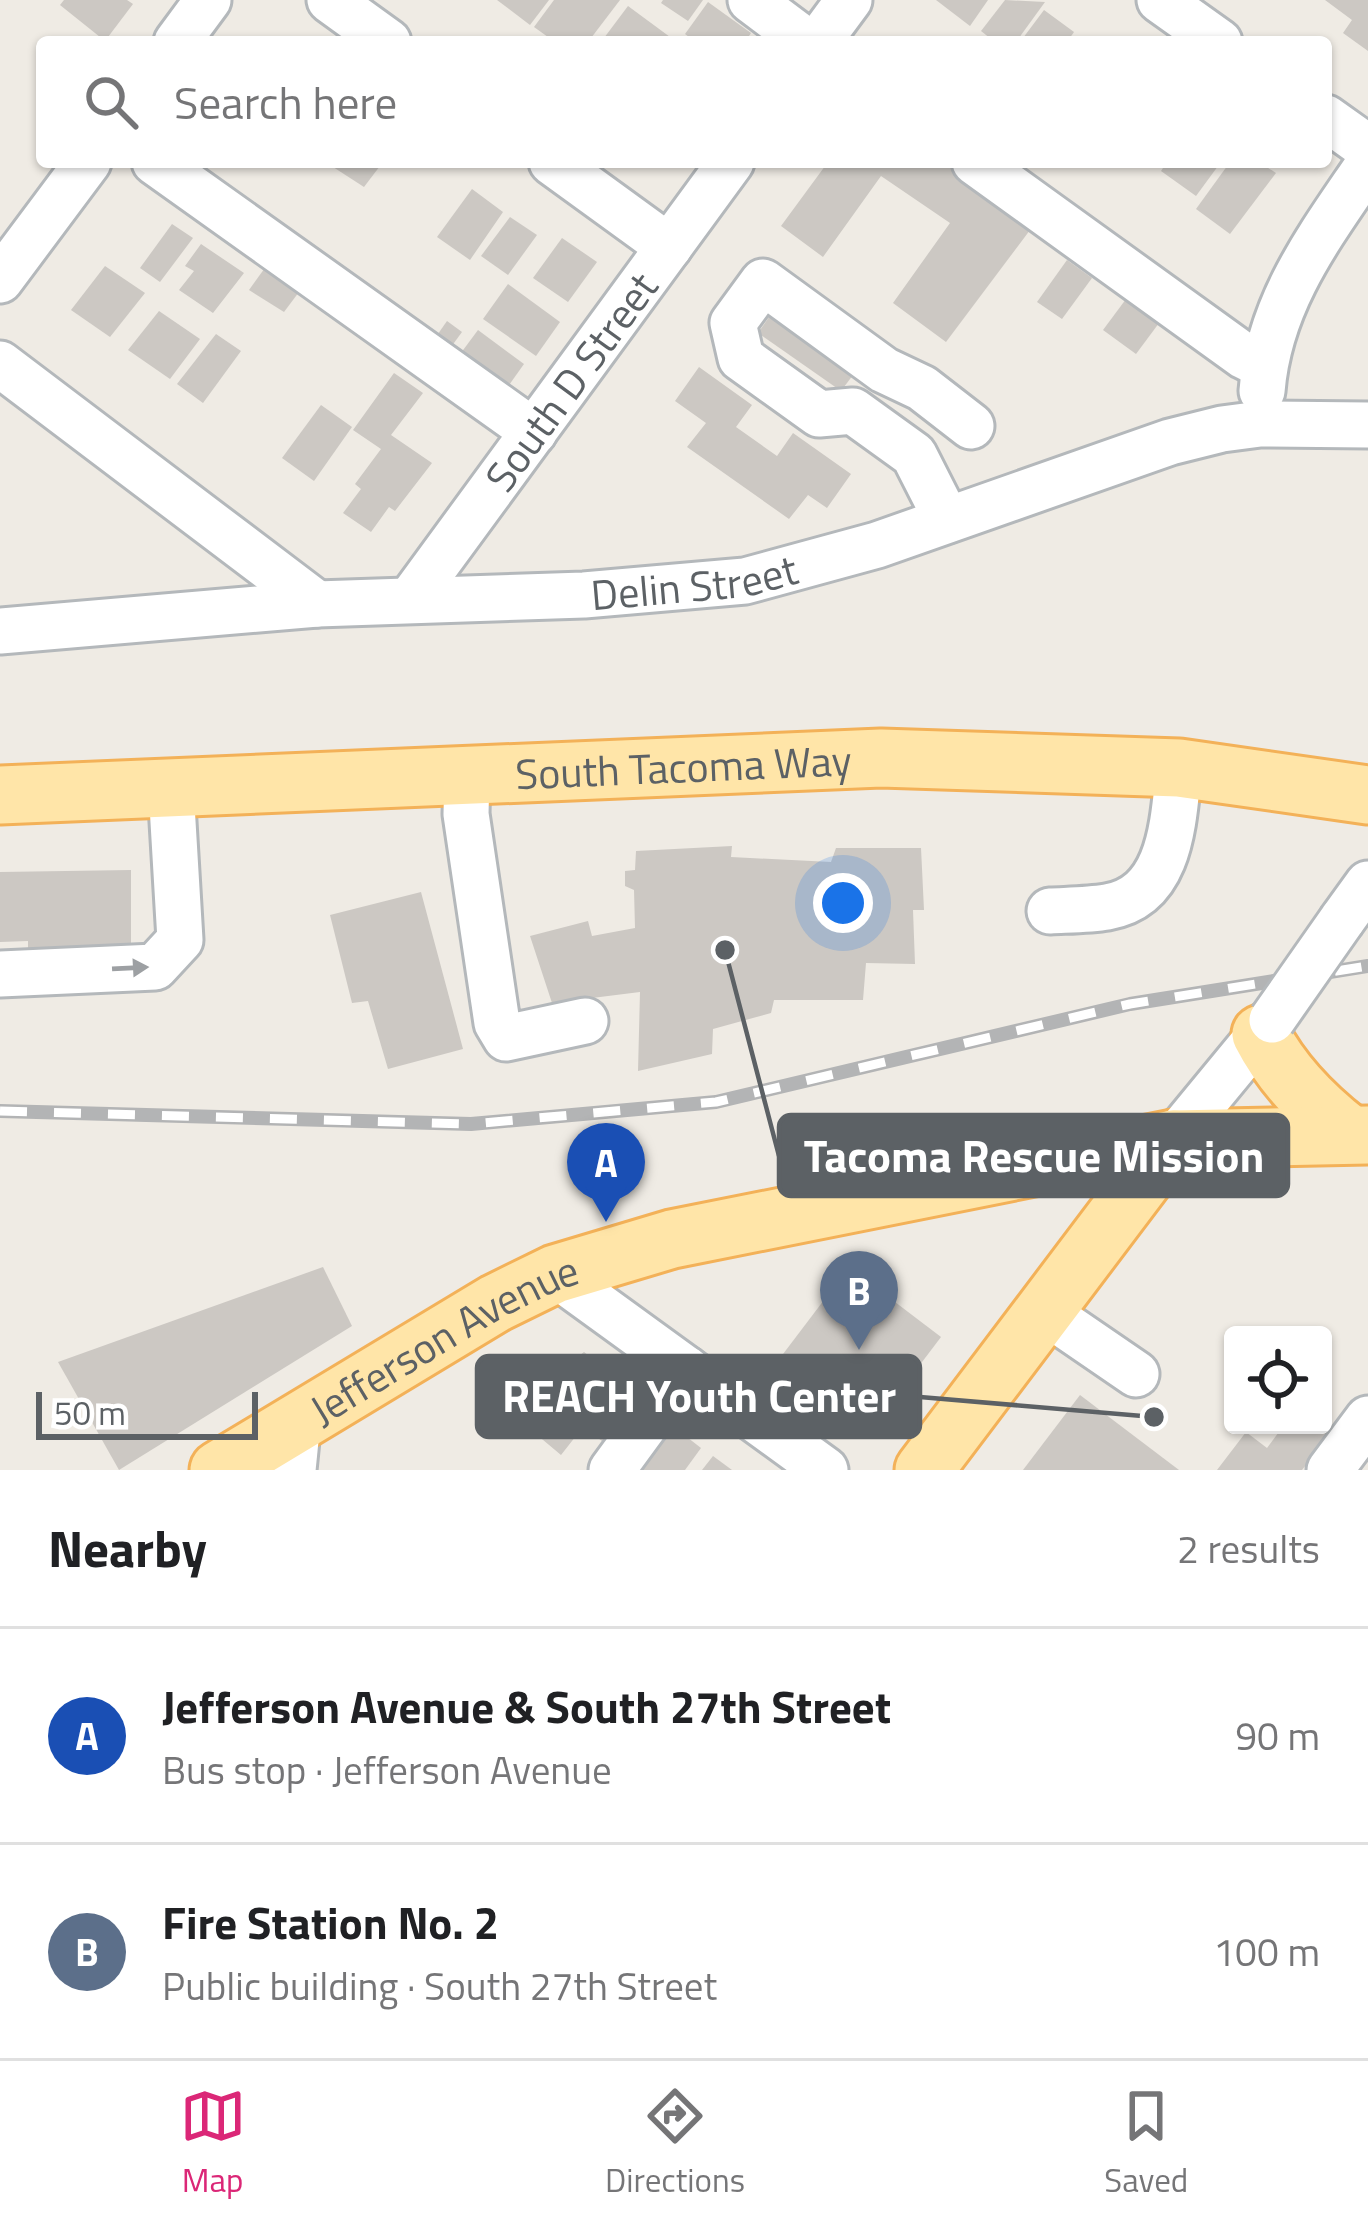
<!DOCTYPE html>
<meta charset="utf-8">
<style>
body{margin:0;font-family:"Titillium Web",sans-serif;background:#f6f6f6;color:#202124}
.controls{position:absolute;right:36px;bottom:36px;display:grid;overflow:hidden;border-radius:12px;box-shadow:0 3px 9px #0004}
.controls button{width:108px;height:108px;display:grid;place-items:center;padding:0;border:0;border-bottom:3px solid #e0e0e0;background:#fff;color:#202124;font:60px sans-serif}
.scale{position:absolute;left:36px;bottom:30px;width:222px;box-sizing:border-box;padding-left:12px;border:6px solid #5c6165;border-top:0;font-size:33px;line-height:42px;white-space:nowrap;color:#5c6165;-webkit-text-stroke:9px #fff;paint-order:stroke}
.you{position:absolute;left:843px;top:903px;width:42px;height:42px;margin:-30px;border:9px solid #fff;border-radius:50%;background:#1a73e8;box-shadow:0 0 0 18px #1a73e833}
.badge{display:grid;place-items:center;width:78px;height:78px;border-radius:50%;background:#db2777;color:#fff;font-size:39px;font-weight:700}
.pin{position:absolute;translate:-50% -99px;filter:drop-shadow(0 3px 6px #0008)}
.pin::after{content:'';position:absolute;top:63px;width:42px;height:36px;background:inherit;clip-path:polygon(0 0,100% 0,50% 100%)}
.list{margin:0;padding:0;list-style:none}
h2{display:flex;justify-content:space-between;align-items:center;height:156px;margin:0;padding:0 48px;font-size:51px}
h2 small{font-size:39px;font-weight:400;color:#757577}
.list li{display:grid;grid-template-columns:78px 1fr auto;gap:36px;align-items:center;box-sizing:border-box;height:216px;padding:0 48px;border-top:3px solid #e0e0e0}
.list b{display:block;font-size:45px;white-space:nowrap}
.list p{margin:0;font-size:39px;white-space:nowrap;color:#757577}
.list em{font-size:39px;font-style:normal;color:#757577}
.icon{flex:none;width:66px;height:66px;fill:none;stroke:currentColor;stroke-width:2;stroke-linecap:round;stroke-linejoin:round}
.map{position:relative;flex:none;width:1368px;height:1470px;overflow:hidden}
.search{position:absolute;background:#fff;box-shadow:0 3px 9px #0004;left:36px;right:36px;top:36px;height:132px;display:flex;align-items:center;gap:30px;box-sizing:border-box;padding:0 42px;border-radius:12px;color:#757577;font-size:45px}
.sheet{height:588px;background:#fff}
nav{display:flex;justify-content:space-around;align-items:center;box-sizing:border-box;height:168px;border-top:3px solid #e0e0e0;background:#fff;font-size:33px;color:#757577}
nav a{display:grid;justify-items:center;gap:6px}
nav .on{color:#db2777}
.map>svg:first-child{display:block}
</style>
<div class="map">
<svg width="1368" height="1470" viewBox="0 0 1368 1470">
<rect width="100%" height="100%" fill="#efebe4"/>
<g fill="#ccc8c3">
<polygon points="64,0 127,0 133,4 105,41 60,5"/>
<polygon points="497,0 549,0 530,25"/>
<polygon points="554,0 620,0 588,42 555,42 534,27"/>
<polygon points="663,0 703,0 688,21 661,3"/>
<polygon points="936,0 988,0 970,26"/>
<polygon points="1005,0 1045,2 1016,42 995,42 981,31"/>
<polygon points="1325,0 1368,0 1368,51 1343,33 1352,20"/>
<polygon points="708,2 751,33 745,42 696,42 685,34"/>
<polygon points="628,6 670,37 666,42 601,42"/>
<polygon points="1044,10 1074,32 1067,42 1020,42"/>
<polygon points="332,162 383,162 364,187 330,165"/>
<polygon points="828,162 950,162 1036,222 946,342 893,303 950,223 881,176 823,257 781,226"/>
<polygon points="1167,162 1221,162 1196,196 1161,171"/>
<polygon points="1230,162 1259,162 1276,173 1230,234 1196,209"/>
<polygon points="472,189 503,212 470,260 437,237"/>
<polygon points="510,217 537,235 508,275 481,256"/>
<polygon points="172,224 193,238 160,282 140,268"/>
<polygon points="562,238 597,262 568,302 533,278"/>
<polygon points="201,244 244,273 213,313 179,290 194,271 185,266"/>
<polygon points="1067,260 1092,278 1062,319 1037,302"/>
<polygon points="267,265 302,288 284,312 249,290"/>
<polygon points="105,266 145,293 110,337 71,310"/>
<polygon points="508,284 560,322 536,356 483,319"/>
<polygon points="1132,291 1165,315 1136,354 1103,330"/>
<polygon points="776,307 859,367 841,391 758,333"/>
<polygon points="159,311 200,339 170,379 128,350"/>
<polygon points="447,321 462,332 440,362 426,351"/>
<polygon points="478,330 524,364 499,399 452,365"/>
<polygon points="216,334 241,351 203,403 177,384"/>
<polygon points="699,367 752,405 736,427 777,456 793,433 851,474 827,508 808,495 789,519 687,447 706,423 675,401"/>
<polygon points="394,373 423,393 391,435 432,463 395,511 389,507 371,532 343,513 361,489 355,484 381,449 353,430"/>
<polygon points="321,405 352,427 314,481 282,458"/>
<polygon points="732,846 731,857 831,862 836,848 921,848 924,910 913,910 915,964 866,963 863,1000 774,1000 771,1013 713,1029 712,1054 638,1071 640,992 552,1003 530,936 588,921 592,936 635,928 634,890 625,886 625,871 635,870 636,851"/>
<polygon points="131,870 131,959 28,961 28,941 0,942 0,872"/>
<polygon points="421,892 463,1049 388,1069 368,1001 352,1003 330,915"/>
<polygon points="323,1267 352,1326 119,1470 58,1362"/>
<polygon points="849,1267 941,1337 869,1432 777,1362"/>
<polygon points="584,1352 637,1393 602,1441 583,1427 561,1455 524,1424 545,1398 535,1391"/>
<polygon points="1080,1395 1179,1470 1023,1470"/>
<polygon points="1284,1425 1316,1425 1329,1435 1302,1470 1217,1470 1246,1432 1267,1448"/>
<polygon points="674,1427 701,1448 685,1470 642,1470"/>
<polygon points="713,1456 732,1470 702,1470"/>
</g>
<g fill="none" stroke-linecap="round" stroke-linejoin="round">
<defs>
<g id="minor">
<polyline points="330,0 388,42"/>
<polyline points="751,0 807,42"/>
<polyline points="1160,0 1219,42"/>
<polyline points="177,42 208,0"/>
<polyline points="818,42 849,0"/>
<polyline points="1326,118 1368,148"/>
<polyline points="155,162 534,432"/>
<polyline points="552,162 669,247"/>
<polyline points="975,162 1244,356 1264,366"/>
<polyline points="0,280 88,162"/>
<polyline points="0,364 317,604"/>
<path d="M1262,391C1269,302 1320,236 1368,165"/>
<polyline points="947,520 914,455 853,411 819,414 741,358 733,323 763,282 884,370 922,388 971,426"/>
<path id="s1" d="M411,599L731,162"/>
<path id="s2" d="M0,631L317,604L584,595L745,581L877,545L1170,442L1222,429L1260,424L1368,425"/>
<polyline points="467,775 466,814 497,1023 506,1038 585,1021"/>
<path d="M1050,911C1069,910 1089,910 1107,907C1172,896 1173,821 1179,768"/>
<polyline points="1342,920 1368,884"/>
<polyline points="0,974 155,967 180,940 171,788"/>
<polyline points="1174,1139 1272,1020"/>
<polyline points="555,1274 825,1470"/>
<polyline points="1044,1311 1136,1374"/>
<polyline points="293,1470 298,1420"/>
<polyline points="612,1470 686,1369"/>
<polyline points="1330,1470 1368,1419"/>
</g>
<g id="major">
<path id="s3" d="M0,795L881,758L1179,768L1368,795"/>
<path d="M1261,1034C1282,1075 1313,1106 1349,1134"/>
<path id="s4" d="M219,1470L496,1303L555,1274L672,1239L1174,1139L1368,1135"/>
<polyline points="924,1470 1174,1139"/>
</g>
</defs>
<use href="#minor" stroke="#b4b8bb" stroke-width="51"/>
<use href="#major" stroke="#f3b158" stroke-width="63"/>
<use href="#minor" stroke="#fff" stroke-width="45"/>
<use href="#major" stroke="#ffe5a8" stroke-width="57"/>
<defs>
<polyline id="rail" points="0,1111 471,1124 716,1102 1130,1004 1368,966"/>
</defs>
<use href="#rail" stroke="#b3b4b5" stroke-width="14"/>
<use href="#rail" stroke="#fff" stroke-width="9" stroke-dasharray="27" stroke-linecap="butt"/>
<defs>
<polyline id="minor-bridge" points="1272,1020 1342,920"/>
</defs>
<use href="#minor-bridge" stroke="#b4b8bb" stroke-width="51" stroke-linecap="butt"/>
<use href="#minor-bridge" stroke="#fff" stroke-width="45"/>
</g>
<defs><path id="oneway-solid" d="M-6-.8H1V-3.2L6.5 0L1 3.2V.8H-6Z" transform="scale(3)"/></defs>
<use fill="#9da0a3" href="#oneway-solid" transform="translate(130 968) rotate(-3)"/>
<g text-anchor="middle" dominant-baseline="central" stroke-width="9" stroke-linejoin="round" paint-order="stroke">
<g font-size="42" fill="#5c6165" stroke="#fff">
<text stroke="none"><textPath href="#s1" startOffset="270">South D Street</textPath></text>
<text stroke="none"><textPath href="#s2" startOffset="696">Delin Street</textPath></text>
<text stroke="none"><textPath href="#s3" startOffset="684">South Tacoma Way</textPath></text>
<text stroke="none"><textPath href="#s4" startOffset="261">Jefferson Avenue</textPath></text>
</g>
</g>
<path fill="none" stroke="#5c6165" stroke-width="4.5" d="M725 950L779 1156M1154 1417L920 1397"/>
<g fill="#5c6165" stroke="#fff" stroke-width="4.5">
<circle cx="725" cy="950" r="12"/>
<circle cx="1154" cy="1417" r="12"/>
</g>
<g fill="#5c6165" stroke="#5c6165" stroke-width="4.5">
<rect x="779" y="1115" width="509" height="81" rx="12"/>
<rect x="477" y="1356" width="443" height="81" rx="12"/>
</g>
<g font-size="45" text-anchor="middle" font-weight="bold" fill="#fff">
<text x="1034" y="1172">Tacoma Rescue Mission</text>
<text x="699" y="1412">REACH Youth Center</text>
</g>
</svg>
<div class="controls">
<button><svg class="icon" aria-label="locate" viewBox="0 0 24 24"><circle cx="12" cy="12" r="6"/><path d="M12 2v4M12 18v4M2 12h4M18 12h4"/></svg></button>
</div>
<div class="scale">50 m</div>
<div class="you"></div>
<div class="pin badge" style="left:606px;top:1222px;background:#1a4fb4">A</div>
<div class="pin badge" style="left:859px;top:1350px;background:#5c6f8a">B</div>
<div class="search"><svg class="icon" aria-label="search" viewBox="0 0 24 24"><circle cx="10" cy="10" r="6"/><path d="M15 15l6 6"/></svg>Search here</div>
</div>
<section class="sheet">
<h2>Nearby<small>2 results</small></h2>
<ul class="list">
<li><span class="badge" style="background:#1a4fb4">A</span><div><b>Jefferson Avenue &amp; South 27th Street</b><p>Bus stop · Jefferson Avenue</p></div><em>90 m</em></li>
<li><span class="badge" style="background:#5c6f8a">B</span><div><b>Fire Station No. 2</b><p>Public building · South 27th Street</p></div><em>100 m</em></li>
</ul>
</section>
<nav>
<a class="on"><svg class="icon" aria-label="map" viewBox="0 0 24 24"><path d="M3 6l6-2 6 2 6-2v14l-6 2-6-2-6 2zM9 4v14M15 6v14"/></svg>Map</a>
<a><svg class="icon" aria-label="directions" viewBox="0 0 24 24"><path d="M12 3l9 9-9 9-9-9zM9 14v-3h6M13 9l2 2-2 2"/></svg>Directions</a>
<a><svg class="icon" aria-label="saved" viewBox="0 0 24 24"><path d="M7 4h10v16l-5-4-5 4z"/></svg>Saved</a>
</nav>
